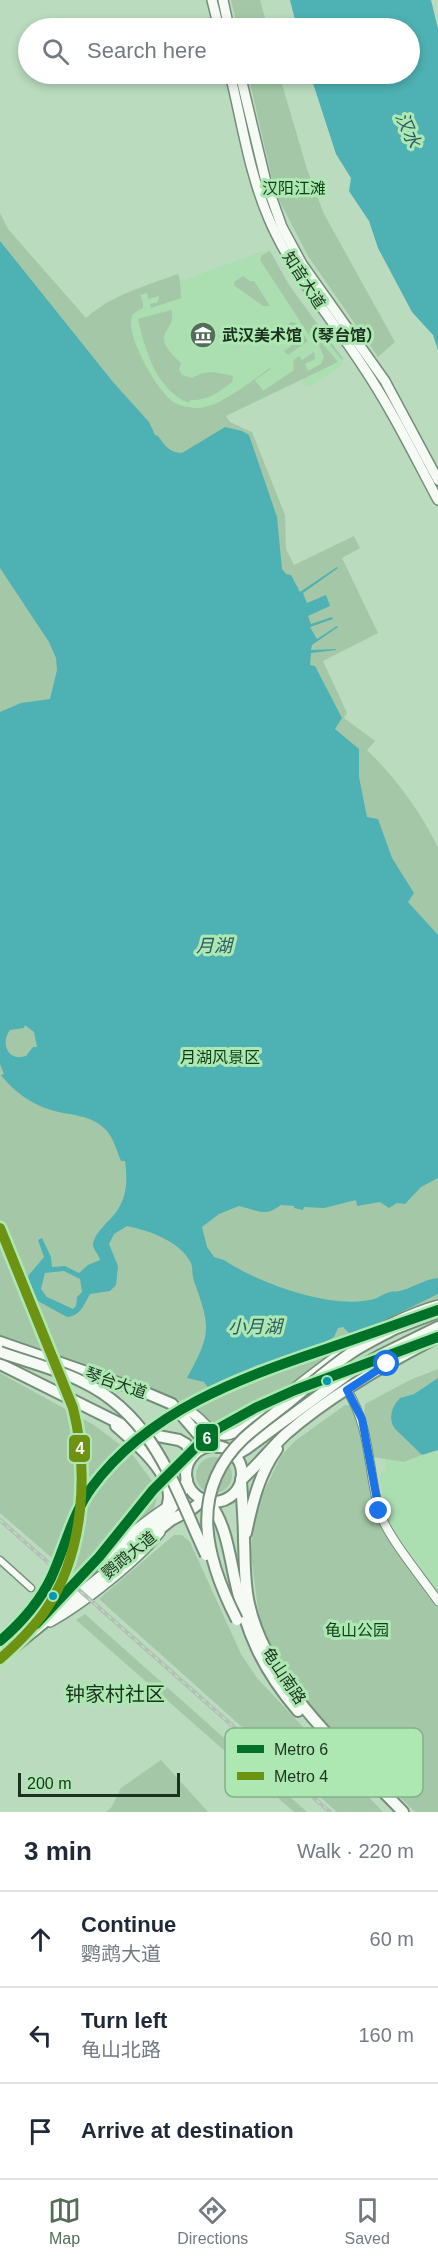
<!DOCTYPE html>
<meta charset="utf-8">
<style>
body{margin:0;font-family:Arial,"Noto Sans SC",sans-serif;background:#f2f2f3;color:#1f2937}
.scale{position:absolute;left:18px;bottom:15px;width:162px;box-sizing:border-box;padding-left:6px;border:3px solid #1b321e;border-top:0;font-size:16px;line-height:21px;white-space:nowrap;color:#1b321e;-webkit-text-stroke:4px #ade8b3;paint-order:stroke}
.stop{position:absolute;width:18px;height:18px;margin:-14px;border:4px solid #1a73e8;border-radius:50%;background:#fff}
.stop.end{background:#1a73e8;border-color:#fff;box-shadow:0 2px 6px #0008}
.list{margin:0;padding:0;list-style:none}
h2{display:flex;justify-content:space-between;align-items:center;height:78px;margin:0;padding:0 24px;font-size:26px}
h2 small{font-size:20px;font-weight:400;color:#747a83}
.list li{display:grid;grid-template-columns:39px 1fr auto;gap:18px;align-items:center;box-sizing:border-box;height:96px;padding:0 24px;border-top:2px solid #e0e1e3}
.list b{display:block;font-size:22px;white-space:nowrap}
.list p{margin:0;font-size:20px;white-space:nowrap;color:#747a83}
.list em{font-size:20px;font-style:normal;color:#747a83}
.icon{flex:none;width:33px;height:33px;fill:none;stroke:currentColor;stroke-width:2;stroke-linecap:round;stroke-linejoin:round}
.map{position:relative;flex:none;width:438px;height:1812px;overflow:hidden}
.search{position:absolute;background:#fff;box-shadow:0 3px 9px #0003;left:18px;right:18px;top:18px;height:66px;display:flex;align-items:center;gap:15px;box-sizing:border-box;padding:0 21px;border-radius:33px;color:#747a83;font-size:22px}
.sheet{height:366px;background:#fff}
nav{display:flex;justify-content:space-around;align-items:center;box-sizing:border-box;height:84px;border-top:2px solid #e0e1e3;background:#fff;font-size:16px;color:#747a83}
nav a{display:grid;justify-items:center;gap:3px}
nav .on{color:#536d56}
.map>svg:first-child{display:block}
</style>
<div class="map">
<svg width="438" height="1812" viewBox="0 0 438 1812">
<rect width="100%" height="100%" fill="#badbbe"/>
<g fill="#abdeb1">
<polygon points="269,249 296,296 344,359 340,367 310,387 304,385 302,380 193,430 177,428 101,305 125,293 178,274 181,281"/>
<polygon points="438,1450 438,1592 392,1528 383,1511 379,1495 383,1494 379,1478 385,1469 385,1459 404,1462"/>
</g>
<g fill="#a4c8a7">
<polygon points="231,0 260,0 268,28 238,28"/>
<polygon points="248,74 279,74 307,169 324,214 395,342 378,357 308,256 275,192"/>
<path d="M0,213L8,229L86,318C112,295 145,286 178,274L180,281L181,298L151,308L150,304L158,302L159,296L148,299L147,293L140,295L143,302V308C140,310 134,312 132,316C125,335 156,389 172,401C179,406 190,408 199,408C222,406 251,381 270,368L271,369L255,380L263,391L294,370L293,361L299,356L302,360L314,352L315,359L305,364L308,371L321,364L324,357L319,345L321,342L338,362L226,416L230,422L252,432L285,515L286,549L294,565L354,536L360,548L342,558L378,633L323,661L347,713L344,718L375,741L367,750C398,781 418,808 438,847V1302L238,1429L223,1431L179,1400L0,1337Z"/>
<polygon points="270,251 289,285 343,359 341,359 322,335 316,338 311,338 260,260 262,255"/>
<polygon points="243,276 250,281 254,281 270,306 263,306 235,286 234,282"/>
<path d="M171,310C179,333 145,330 181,363L179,369L182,375L192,378L202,373L213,372L233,376L232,382C219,392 208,401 190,400L189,403C156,390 145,350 138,319Z"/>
<polygon points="291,322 296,323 308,341 288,355 284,351 295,343 284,326"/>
<polygon points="438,1369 438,1378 414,1394 403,1397 395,1429 422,1455 404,1462 373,1457 364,1414 365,1404 410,1380"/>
<polygon points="0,1373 94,1425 131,1453 159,1490 153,1512 74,1577 0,1513"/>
<polygon points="345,1405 350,1405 357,1412 380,1523 438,1607 438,1812 415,1812 307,1706 260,1626 251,1554 253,1524 259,1502 281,1456 295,1441"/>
<circle cx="214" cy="1475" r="18"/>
<polygon points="174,1535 182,1535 190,1542 241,1654 257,1678 383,1812 337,1812 99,1599"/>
<polygon points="85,1614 307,1812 294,1812 76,1620"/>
<polygon points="161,1760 208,1812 106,1812 111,1808 121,1788"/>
</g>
<g fill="#4eb1b3" fill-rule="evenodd">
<polygon points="290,0 431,0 438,29 438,350 433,335 412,312 378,248 369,221 349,191 351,178 336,154 310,74 410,74 410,28 297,28"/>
<path d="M0,241L113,382L149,422L155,435L158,436C164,444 169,453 182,453L225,427L242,431L249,435L277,517L282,569L286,574L291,575L300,592L337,567L338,568L303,593L307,603L326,595L330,606L308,616L311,624L332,617L333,619L310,627L317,639L337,626L338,627L312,645L311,650L336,649V650L311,653L310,665L315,666L342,718L335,729L359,749V777L367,817L378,819L392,858L414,893L408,902L438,935V1178L421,1187L405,1204L397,1203L389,1208L380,1202L357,1206L356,1200L324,1208L304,1207L303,1210L294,1208V1206L281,1205C264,1218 258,1210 239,1206L219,1214L202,1227L207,1247L214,1257L224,1260C258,1283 336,1312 377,1298C381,1296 385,1293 390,1292C394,1291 399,1292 403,1290C416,1286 425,1279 438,1278V1294L352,1336L343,1327L338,1328L334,1337L245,1386L212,1393L204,1382L187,1378C211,1334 211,1328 194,1281C192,1276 193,1269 191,1263C180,1241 150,1231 127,1226L114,1234L109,1244L118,1266L116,1285L110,1291L90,1294C84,1304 81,1316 67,1317L36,1300L31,1293L28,1276L44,1257L38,1240L42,1238L51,1257L52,1267L65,1266L79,1273L88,1265L100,1260C99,1254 92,1249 93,1243C96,1232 106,1224 113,1216C127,1200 128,1181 125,1161H121C117,1151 114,1140 107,1131C92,1114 71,1116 51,1110C31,1104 13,1091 1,1075L4,1074L0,1064V712L21,703L50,699L57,670L56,658L49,642L0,568ZM25,1025L34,1032L37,1047H33L26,1056C8,1062 0,1043 10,1030L24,1028ZM64,1271L80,1279L82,1292L77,1297L76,1306L73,1309L47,1297L41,1289L45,1273Z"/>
<path d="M438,1378V1450L422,1455L395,1429C388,1419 391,1407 400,1398L414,1394Z"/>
</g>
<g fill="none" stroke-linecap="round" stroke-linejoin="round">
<defs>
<polyline id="minor" points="0,1560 31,1588"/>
<path id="tertiary" d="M347,1390C372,1430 367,1470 380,1513C387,1536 423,1579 438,1601"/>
<g id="secondary">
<polyline points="212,0 219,28"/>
<polyline points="223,0 229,28"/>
<path d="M230,74C242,122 249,173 269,219C292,273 330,316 362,365C391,408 414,455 438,500"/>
<polyline points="240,74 266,182 282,227 302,264 385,381 438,480"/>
<path d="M178,1409C209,1409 207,1457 251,1423C309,1377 365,1326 438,1305"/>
<path d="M31,1622C53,1599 77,1580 101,1559C122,1541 143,1522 167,1507"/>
<path d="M50,1622C83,1604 137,1561 160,1532"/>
</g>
<g id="primary">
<polyline points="230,1452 239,1453 246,1449 348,1374 379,1356 438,1327"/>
<path d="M241,1480C257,1466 270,1449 286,1434C331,1395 385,1364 438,1337"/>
<path d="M246,1533C252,1504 259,1474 277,1449"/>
<polyline points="106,1565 166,1515 179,1499 187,1480"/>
<polyline points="0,1647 37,1619"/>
<polyline points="0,1658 171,1520 192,1509 203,1500"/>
</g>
<g id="trunk">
<polyline points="394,1329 438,1312"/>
<polyline points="0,1342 144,1392 172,1404 203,1440 217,1447"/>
<polyline points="0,1364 137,1432 179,1440 186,1444 193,1456"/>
<path d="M116,1426C134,1442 169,1470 169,1497C169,1502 166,1509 166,1515"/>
<circle cx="214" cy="1474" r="28"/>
<path d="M241,1480C242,1500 244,1520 244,1540C245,1562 244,1583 249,1604C267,1686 347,1753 403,1812"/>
<path d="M209,1502C226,1524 229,1553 235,1580C246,1633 263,1670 298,1711"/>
</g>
</defs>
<use href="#minor" stroke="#758e78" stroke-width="9"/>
<use href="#tertiary" stroke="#758e78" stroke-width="10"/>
<use href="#secondary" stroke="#758e78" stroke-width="12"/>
<use href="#primary" stroke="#758e78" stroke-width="14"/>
<use href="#trunk" stroke="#758e78" stroke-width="14"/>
<use href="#minor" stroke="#f5faf5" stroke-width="6"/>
<use href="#tertiary" stroke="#f5faf5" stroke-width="8"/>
<use href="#secondary" stroke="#f5faf5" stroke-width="9"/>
<use href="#primary" stroke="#f5faf5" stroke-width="10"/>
<use href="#trunk" stroke="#f5faf5" stroke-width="10"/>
<defs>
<polyline id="rail" points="0,1520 330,1812"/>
</defs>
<use href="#rail" stroke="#b6beb7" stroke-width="4"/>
<use href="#rail" stroke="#ade8b3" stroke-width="1.5" stroke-dasharray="4.5" stroke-linecap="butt"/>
<defs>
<g id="trunk-bridge">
<path d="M0,1352C27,1362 57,1369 83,1382C154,1416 175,1488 206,1555"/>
<path d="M237,1620C206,1559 187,1493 243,1439C257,1426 274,1414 289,1402C310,1385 331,1366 354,1351C367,1343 381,1336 394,1329"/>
</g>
</defs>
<use href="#trunk-bridge" stroke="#758e78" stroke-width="14" stroke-linecap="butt"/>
<use href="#trunk-bridge" stroke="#f5faf5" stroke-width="10"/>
<defs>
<g id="metro-1">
<polyline points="36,1624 99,1557 153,1490 197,1446 219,1428 255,1408 295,1390 438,1337"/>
<path d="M0,1641C21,1623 39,1603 51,1578C65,1548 72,1514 92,1487C148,1411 240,1378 326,1349C364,1336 401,1323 438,1310"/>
</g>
<path id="metro-2" d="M0,1228L73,1408C89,1472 84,1552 47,1608C34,1628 17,1644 0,1659"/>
</defs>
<use href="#metro-1" stroke="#ade8b3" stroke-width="15"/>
<use href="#metro-2" stroke="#ade8b3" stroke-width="15"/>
<use href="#metro-1" stroke="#007128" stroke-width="10"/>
<use href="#metro-2" stroke="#6e9313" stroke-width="10"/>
</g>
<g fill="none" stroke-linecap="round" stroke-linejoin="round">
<polyline stroke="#1a73e8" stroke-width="8" points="379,1511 362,1419 347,1390 387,1364"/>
</g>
<defs>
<symbol id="museum-disc" viewBox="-11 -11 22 22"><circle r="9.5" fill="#536d56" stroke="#ade8b3"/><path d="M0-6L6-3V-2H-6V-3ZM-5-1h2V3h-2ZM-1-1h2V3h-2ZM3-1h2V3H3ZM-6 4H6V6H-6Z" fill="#fff"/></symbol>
</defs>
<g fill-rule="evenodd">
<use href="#museum-disc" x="188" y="320" width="30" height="30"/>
</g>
<g fill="#0497b4" stroke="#ade8b3" stroke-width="2">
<circle cx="327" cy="1381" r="5"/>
<circle cx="53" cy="1596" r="5"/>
</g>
<g text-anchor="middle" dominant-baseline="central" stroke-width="6" stroke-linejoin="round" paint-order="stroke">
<g font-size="16" fill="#0e3d18" stroke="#ade8b3">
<text x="294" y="188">汉阳江滩</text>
<text x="220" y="1057">月湖风景区</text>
<text x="357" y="1630">龟山公园</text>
</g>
<g font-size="16" fill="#1b321e" stroke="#ade8b3">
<text transform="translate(304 280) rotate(57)">知音大道</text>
<text transform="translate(116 1383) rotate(19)">琴台大道</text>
<text transform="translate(129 1555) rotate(-39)">鹦鹉大道</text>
<text transform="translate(284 1676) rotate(56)">龟山南路</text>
</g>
<g font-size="16" font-weight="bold" fill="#1b321e" stroke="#ade8b3" text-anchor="start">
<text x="222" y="335">武汉美术馆（琴台馆）</text>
</g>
<g font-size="18" font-style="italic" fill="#2a5b62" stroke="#ade8b3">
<text transform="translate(408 130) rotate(66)">汉水</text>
<text x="214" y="946">月湖</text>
<text x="255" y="1327">小月湖</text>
</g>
<g font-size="20" fill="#1b321e" stroke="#ade8b3">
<text x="115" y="1694">钟家村社区</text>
</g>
</g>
<rect x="225" y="1728" width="198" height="69" rx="9" fill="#ade8b3" stroke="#81b186" stroke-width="1.5"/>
<rect x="237" y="1745" width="27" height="8" fill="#007128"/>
<rect x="237" y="1772" width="27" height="8" fill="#6e9313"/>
<g font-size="16" fill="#1b321e">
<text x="274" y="1755">Metro 6</text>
<text x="274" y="1782">Metro 4</text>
</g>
<g stroke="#ade8b3" stroke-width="2">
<rect x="195" y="1423" width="24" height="29" rx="6" fill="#007128"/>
<rect x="68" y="1434" width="23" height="29" rx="6" fill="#6e9313"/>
</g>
<g font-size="16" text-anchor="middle" font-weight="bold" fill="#fff">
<text x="207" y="1444">6</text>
<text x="80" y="1454">4</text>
</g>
</svg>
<div class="scale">200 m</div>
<div class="stop" style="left:387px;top:1364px"></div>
<div class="stop end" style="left:379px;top:1511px"></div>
<div class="search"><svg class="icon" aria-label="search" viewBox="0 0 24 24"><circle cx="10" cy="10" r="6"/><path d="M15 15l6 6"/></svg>Search here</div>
</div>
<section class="sheet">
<h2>3 min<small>Walk · 220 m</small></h2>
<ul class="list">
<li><svg class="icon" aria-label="ahead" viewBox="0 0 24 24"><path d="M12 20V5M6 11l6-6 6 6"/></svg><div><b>Continue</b><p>鹦鹉大道</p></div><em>60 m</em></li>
<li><svg class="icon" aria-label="left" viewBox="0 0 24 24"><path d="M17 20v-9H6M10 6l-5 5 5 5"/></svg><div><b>Turn left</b><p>龟山北路</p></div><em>160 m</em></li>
<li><svg class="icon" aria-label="arrive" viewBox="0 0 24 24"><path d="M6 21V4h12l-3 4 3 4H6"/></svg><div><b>Arrive at destination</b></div></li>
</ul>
</section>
<nav>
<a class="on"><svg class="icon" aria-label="map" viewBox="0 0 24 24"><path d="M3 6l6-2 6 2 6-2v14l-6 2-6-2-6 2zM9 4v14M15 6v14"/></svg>Map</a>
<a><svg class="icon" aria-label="directions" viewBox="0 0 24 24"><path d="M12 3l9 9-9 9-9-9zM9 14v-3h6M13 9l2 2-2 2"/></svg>Directions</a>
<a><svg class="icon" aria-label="saved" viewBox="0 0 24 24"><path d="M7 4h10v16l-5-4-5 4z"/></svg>Saved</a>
</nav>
